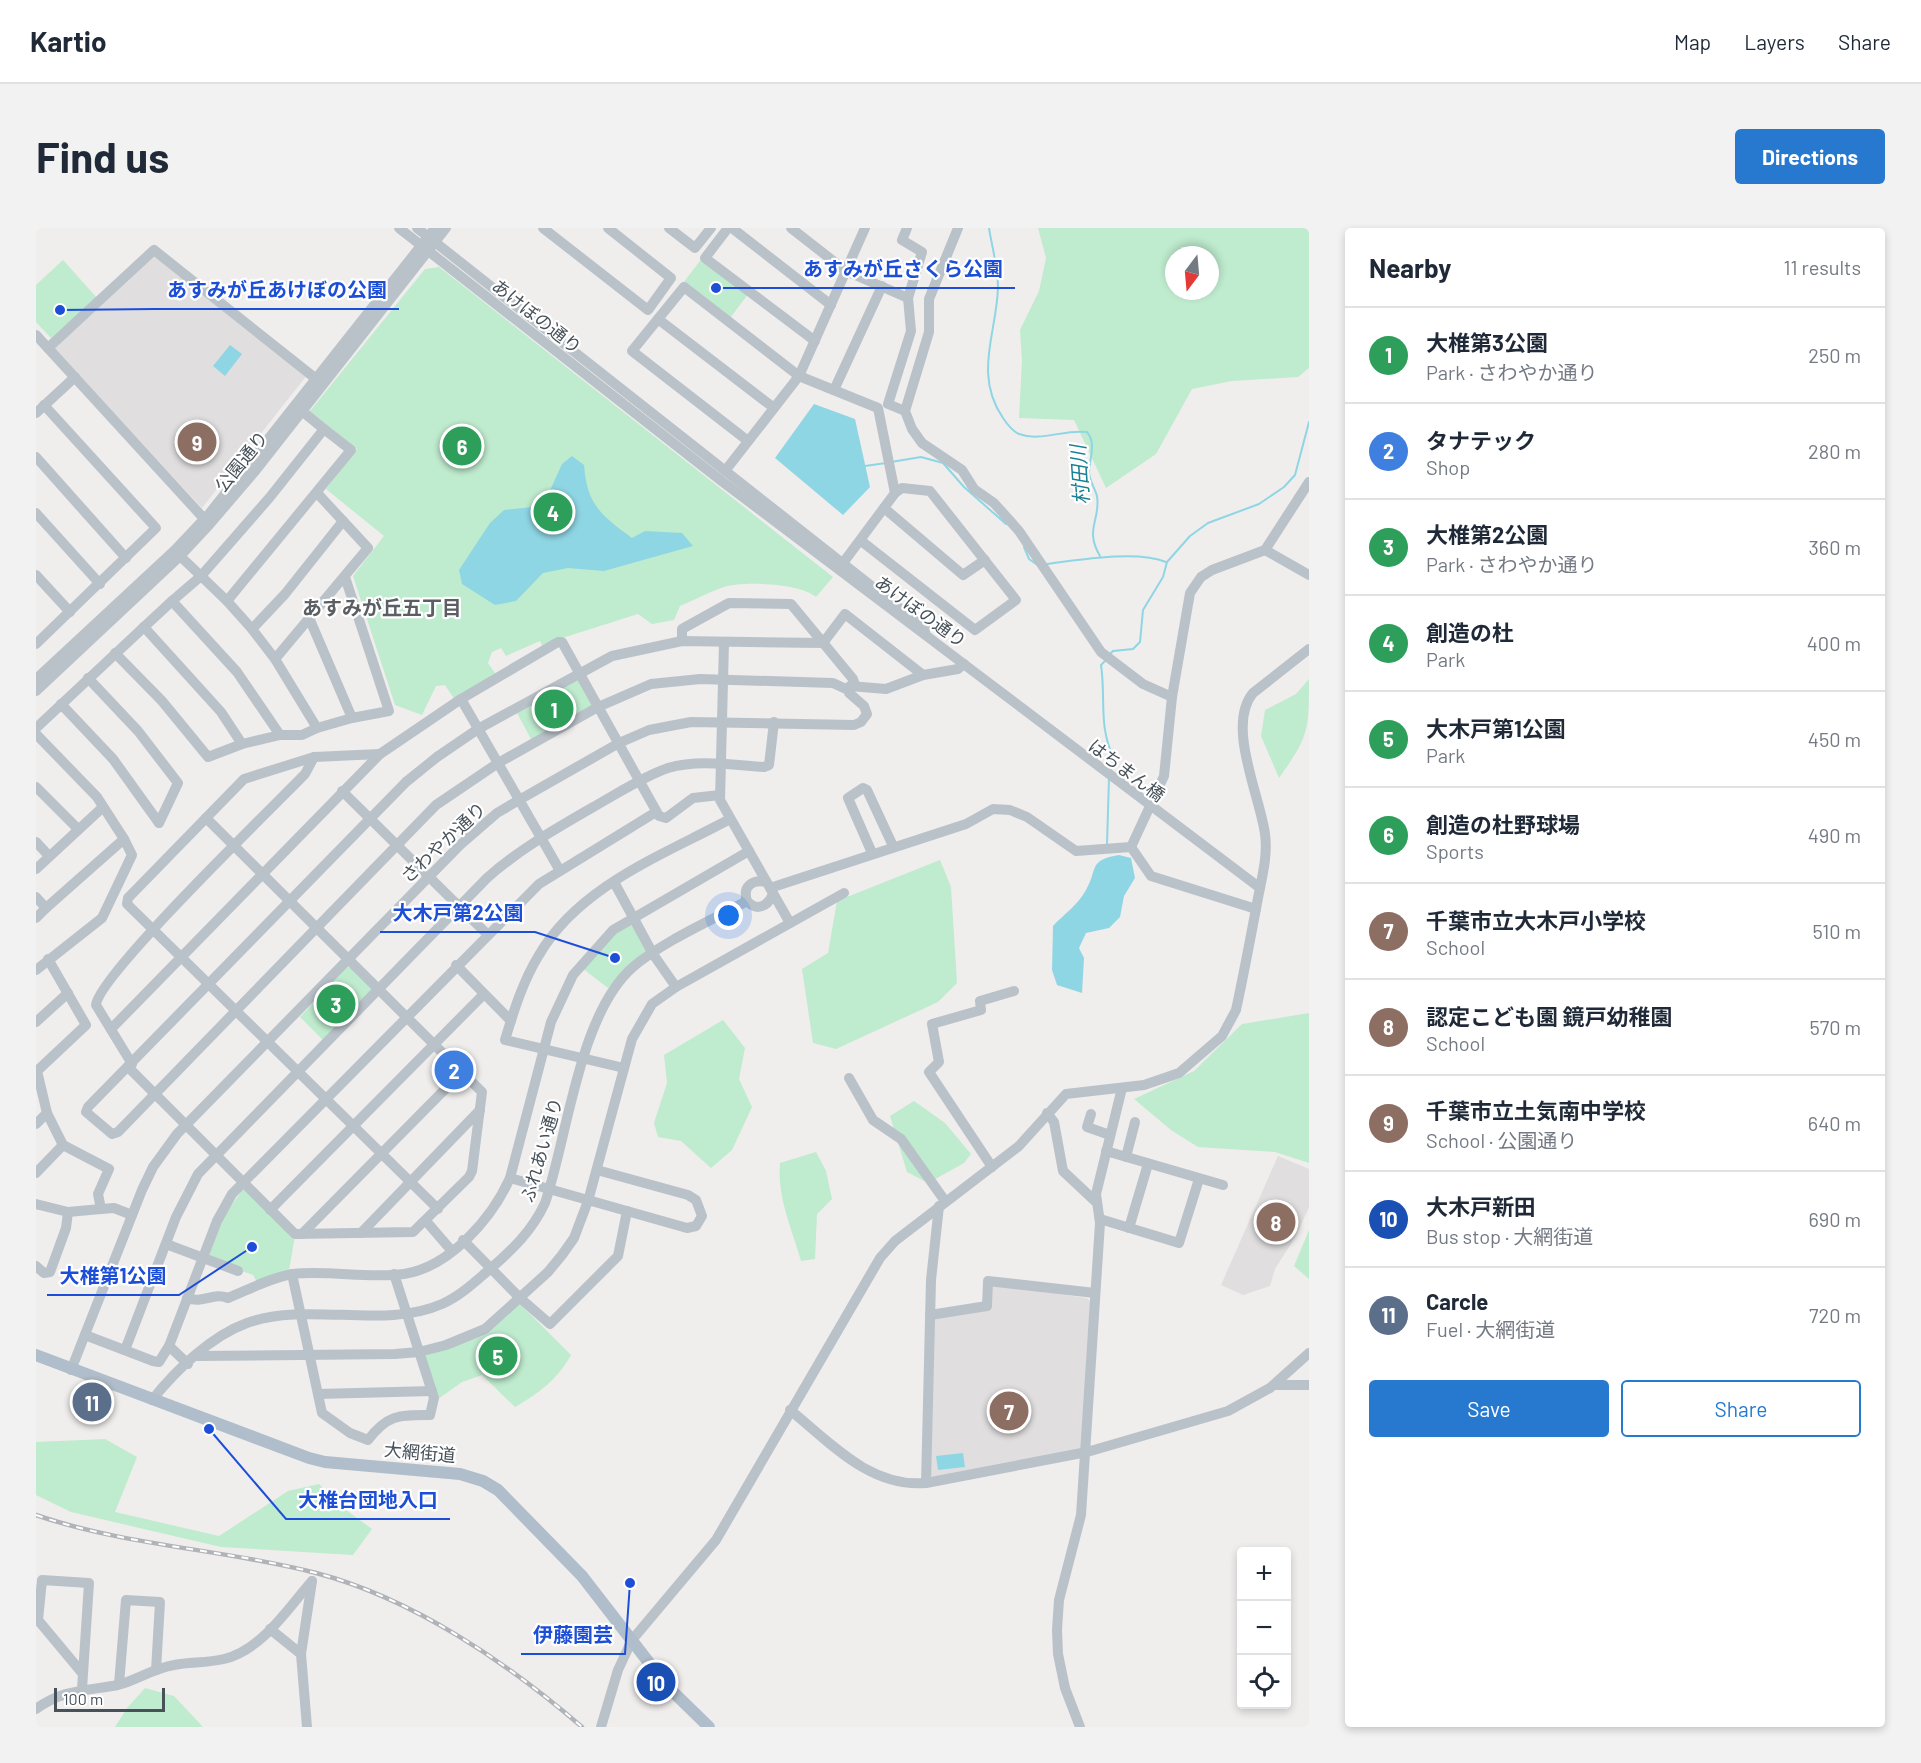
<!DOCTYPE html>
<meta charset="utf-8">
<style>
body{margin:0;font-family:Barlow,"Noto Sans JP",sans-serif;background:#f2f2f3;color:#1f2937}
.controls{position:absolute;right:18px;bottom:18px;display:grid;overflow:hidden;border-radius:6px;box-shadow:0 3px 9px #0003}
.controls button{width:54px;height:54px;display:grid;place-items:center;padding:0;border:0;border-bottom:2px solid #e0e1e3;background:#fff;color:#1f2937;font:30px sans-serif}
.compass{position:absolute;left:1129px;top:18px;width:54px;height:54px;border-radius:50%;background:#fff;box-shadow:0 3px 9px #0003;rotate:196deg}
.scale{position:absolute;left:18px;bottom:15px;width:111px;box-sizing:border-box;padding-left:6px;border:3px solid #475159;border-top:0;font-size:16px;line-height:21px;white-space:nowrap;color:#475159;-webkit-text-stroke:4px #fff;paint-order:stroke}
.you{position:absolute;left:693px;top:688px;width:21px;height:21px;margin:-15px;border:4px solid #fff;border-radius:50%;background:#1a73e8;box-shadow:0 0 0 9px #1a73e833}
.badge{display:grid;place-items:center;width:39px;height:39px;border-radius:50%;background:#2779d0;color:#fff;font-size:20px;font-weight:700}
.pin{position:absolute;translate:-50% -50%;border:3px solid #fff;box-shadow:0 2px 6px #0006}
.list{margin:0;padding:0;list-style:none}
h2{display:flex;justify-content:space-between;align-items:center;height:78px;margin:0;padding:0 24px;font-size:26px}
h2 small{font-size:20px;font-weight:400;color:#747a83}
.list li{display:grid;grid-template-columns:39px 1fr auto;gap:18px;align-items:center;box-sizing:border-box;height:96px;padding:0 24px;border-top:2px solid #e0e1e3}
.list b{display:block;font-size:22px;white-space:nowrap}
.list p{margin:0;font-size:20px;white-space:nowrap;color:#747a83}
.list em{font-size:20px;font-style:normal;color:#747a83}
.actions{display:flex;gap:12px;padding:18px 24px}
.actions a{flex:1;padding:14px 0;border:2px solid #2779d0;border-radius:6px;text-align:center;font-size:21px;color:#2779d0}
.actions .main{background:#2779d0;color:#fff}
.icon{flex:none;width:33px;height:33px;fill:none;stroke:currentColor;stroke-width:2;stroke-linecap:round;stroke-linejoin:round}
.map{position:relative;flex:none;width:1273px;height:1499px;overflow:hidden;border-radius:6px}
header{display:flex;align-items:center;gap:36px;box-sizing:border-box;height:84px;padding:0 30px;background:#fff;border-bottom:2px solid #e0e1e3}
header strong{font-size:28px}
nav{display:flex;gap:33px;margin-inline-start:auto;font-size:21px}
.intro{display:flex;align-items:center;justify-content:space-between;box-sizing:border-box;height:144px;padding:0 36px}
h1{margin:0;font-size:42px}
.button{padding:15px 27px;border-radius:6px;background:#2779d0;color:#fff;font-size:21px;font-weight:700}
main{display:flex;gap:36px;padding:0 36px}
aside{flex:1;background:#fff;border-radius:6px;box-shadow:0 3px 9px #0003}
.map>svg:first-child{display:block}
</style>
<header>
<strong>Kartio</strong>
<nav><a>Map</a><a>Layers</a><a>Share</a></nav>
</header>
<div class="intro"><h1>Find us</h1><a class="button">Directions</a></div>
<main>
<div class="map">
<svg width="1273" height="1499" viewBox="0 0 1273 1499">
<rect width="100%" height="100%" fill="#f0eded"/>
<g fill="#e1dedf">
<polygon points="119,28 271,147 166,280 18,121"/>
<polygon points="1242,928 1273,941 1273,979 1260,1008 1239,1041 1234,1058 1207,1067 1185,1057"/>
<polygon points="960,1057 1051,1070 1055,1074 1045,1221 898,1250 894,1247 897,1094 901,1089 954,1081 955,1060"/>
</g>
<g fill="#bfebce" fill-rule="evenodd">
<path d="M1002,0H1273V140L1262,149L1196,153L1156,161L1120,226L1070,260L1038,192L983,190L986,133L984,102L1003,63L1010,30ZM1138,27H1174V63H1138Z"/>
<polygon points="667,29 713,65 694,90 647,55"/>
<polygon points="27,32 61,70 15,110 0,94 0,57"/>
<path d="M403,39L797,349L780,369C764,355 708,353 688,359C673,364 658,372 644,378L638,392L616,396L602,386L523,411L507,420L504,413L470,428L465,420L456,424L452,435L461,448L419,472L409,457L400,458L386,487L359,477L317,348L348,308L290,261L321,221L274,183L389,41Z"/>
<polygon points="539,450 545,452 557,480 496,513 480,483"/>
<path d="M1273,451C1273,503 1273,508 1243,550L1225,508L1229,482L1260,466Z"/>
<polygon points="904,632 915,659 921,755 902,774 800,821 777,815 766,741 792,725 801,673"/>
<polygon points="595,695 613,720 590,740 572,760 546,740 567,714"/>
<polygon points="311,739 317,740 336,762 287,812 264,789"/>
<polygon points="1273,785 1273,935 1239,924 1162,919 1135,902 1098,871 1158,843 1206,796"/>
<polygon points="687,792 709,820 703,851 716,879 696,922 675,940 645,913 622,909 618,895 631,855 628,827"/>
<polygon points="878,873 909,895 935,926 928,935 892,955 871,944 854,888"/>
<path d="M780,924L790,943L796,971L781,986L779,1031L765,1033C756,1000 741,970 744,935Z"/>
<polygon points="207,961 259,1008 253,1042 222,1056 217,1047 172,1031 184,994"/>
<polygon points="1273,1002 1273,1051 1258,1038"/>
<path d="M484,1076L535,1127C521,1152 503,1165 479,1179L446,1147L426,1154L402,1171L389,1128L457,1098Z"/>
<polygon points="69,1211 101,1229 79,1284 183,1308 252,1263 283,1256 306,1279 336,1301 317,1327 185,1319 35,1284 0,1267 0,1214"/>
<polygon points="109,1460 138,1468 167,1499 79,1499 91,1480"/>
</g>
<g fill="#8fd6e4">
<polygon points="194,117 206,126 189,148 177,138"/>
<polygon points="778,176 819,191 834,259 807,287 739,230"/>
<path d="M536,228L548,237C551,277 565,287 596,310L609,303L646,305L657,318L568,343L532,340L507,345L480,373L459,377L426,356L423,342L454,295L468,282L507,278L526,236Z"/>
<path d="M1083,627L1095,630L1099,650L1088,668L1084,689L1073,700L1050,705L1043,720L1048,730L1046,765L1021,757L1016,742L1017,698C1028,686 1042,677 1050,662C1062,641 1052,632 1083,627Z"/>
<polygon points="927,1225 929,1239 902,1242 900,1228"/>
</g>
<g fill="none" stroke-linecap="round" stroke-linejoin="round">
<g stroke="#8fd6e4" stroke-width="2">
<path d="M953,0C956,19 962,40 962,59C961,105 937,146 967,190C971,196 976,203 983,206C1005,214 1028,201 1051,204C1061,216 1053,231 1053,245C1054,254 1059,260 1061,268C1065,292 1048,301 1064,328"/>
<polyline points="855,234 885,229 907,235 928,259 970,296"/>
<polyline points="829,238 850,235"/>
<polyline points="988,319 993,331 1000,336"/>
<path d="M1011,336C1043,332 1101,322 1130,334"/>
<polyline points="1073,427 1077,423 1097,421 1104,414 1107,382 1127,349 1131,334 1154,308 1172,295 1223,276 1248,259 1259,247 1273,194"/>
<path d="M1070,432L1065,437C1070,469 1062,500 1078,530L1075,542"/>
<polyline points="1071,616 1073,550"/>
</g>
<g stroke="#bac2c9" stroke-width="10">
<polyline points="363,0 683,251 1224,660"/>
<polyline points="381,0 890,401"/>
<polyline points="507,0 612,82 635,50 572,0"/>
<polyline points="633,0 659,20 675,0"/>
<polyline points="692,0 669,30 779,113"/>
<polyline points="696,0 795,77"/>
<polyline points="755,0 810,43 872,70"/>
<polyline points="922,0 893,71 893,104 869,183 876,201 886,215 926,242 938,261 958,275 983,303 1065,424 1107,456 1136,469"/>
<polyline points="622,91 738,180"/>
<polyline points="0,107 172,295"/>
<polyline points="12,120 118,22 284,154"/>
<polyline points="798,162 846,58"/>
<polyline points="869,183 852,176 875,103 872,70 886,24 866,12 871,0"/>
<polyline points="0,185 39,149"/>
<polyline points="712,213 596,123 648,59 763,148 842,180 859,265"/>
<polyline points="0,229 90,330"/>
<polyline points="689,243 763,148 829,0"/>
<polyline points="848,280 927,347 949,332"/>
<polyline points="0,285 64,356"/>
<polyline points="1229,322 1273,347"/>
<polyline points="144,328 165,348 234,269 288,201 261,179"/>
<polyline points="804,339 859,265 866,260 894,263 980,372 939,402 824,312"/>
<polyline points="0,347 34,384"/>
<polyline points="136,373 108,399 185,484 206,516 244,507"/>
<polyline points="191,373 216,401 249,366 307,293 281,265"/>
<polyline points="274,392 316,490 353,483 309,349"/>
<polyline points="216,401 239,431 332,320 307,293"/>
<polyline points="646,413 646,401 693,375 755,376 817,451 819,457"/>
<polyline points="688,414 684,572 754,695"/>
<polyline points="0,416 120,300 8,177"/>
<polyline points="79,425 126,473 172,529 206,516"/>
<polyline points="239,431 281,500 316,490"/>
<polyline points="52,450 102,503 142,555 123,595"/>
<polyline points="0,451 139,322 173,286 399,0"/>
<polyline points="812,462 797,455 664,451 615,456 562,479 462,535 400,577 82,904 76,906 50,884 52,879 370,554 401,529 442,501 576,428 646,413 787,415 809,386 887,447"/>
<polyline points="0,463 144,328 173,297 220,242 410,0"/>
<polyline points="425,471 523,641"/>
<polyline points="25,476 77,531 123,595"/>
<polyline points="0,500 108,399"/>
<polyline points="281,500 266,507 244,507 201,444 136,373 165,348 191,373 315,222 288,201"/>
<polyline points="0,506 61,569 88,611 10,680 0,669"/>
<polyline points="344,526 278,529 208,551 92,670 91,676 402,981"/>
<polyline points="0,559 42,601"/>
<polyline points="306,563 451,706"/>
<polyline points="0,614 13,628"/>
<polyline points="1095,619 1115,648 1220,681"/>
<polyline points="836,625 812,570 827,560 831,562 857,618"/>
<polyline points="0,641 67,579"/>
<polyline points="578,654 617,726 640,759"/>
<path d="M730,654C717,651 706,658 711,673C721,684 732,678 737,666"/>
<polyline points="734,660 930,596 957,581 974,582 991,589 1040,623 1095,619 1128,548 1136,469 1154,365 1165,349 1176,342 1229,322 1273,254"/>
<polyline points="0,690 10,680"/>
<polyline points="12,731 50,797 1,843 11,885 27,917 73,941 62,966 65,981 78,980 96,987"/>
<polyline points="420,737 475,793"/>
<polyline points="0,742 66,690 96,627 88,611"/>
<polyline points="0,794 32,765"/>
<polyline points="75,801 344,526 425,471 522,414 526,414 623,588 630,590 657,570 684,567"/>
<path d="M96,836L60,777C62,748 238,578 269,546L278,529"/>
<polyline points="92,839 259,1006 377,1004 433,949 436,943 446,864 170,590"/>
<path d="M588,840L469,812C478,782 487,753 503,727C543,658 627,627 694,591"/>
<polyline points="813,850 837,892 865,911 909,973"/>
<polyline points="1011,885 1018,894 1027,943 1059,973"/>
<polyline points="1055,886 1051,899 1074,907"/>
<polyline points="0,896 11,885"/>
<polyline points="1070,923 1187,957"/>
<polyline points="1090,929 1099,894"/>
<polyline points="956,939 893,844 903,834 896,796 945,782 944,773 978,763"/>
<polyline points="0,945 27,917"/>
<polyline points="474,950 651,1000 660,998 666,988 660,972 652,967 561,942"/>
<polyline points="0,976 32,984 65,981"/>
<polyline points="234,982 448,766"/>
<polyline points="1064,991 1143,1015 1163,951"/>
<polyline points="390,993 415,1022"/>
<polyline points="1093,1000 1112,936"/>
<polyline points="325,1005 444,882"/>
<polyline points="266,1006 426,844"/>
<polyline points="427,1012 484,1070 514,1096 582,1028 591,983"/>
<polyline points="130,1016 202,1043"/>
<polyline points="0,1038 8,1045 14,1044 30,1000 32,984"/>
<path d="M256,1046L286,1185L314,1205L332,1212C352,1186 363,1187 394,1187L398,1170L358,1046"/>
<path d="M151,1070C168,1076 177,1064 192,1070C212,1062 236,1049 257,1046C294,1042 332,1051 368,1046C414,1039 456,990 474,950L515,794L537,747L577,702L713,623"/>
<polyline points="894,1087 951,1078 952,1053 1059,1065"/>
<polyline points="49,1107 117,1133 123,1134 133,1118"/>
<path d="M89,1122L140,989L162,946L451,650C486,619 526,597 566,574C587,562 609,548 632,540C662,531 697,537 728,539L733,537L738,494"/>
<polyline points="160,1128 359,1126 383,1124 410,1117 449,1101 512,1044 526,1027 538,1010 552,973 596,811 616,776 640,759 808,665"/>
<polyline points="152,1136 133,1118 181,993 196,966 503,656 620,584"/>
<polyline points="35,1142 106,962 117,939 141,906 424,617 461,585 483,572 583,515 613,502 655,494 818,497 825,494 831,486 828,478 813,465 814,458 850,461 887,447 922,441 928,436"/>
<polyline points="1238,1157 1273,1157"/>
<polyline points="282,1166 396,1163"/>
<path d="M116,1172C140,1142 175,1108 211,1095C273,1073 347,1102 406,1076C424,1068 439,1054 454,1041C477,1021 496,1003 509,975C532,907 543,786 597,739C626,714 676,692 711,673"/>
<path d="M754,1182C795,1215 834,1260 890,1255L1051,1224L1192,1183L1234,1160L1273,1125"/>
<polyline points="890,1255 895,1052 903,978"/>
<polyline points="234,1401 265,1426"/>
<polyline points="83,1456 90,1372 124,1374 120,1442"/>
<polyline points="46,1461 53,1355 6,1352 2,1392 47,1446"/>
<path d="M0,1481C27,1461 50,1463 82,1457C101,1452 118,1440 138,1437C155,1434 171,1435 188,1431C226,1422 252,1380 276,1353"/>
<polyline points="271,1499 265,1426 276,1353"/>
<path d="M565,1499L582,1442L596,1412L680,1312L844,1030L859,1013L983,918L1030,866L1108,857L1143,845L1186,808L1200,782C1208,745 1215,707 1222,670C1226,649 1232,627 1229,606C1224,568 1190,497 1217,465L1273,421"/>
<polyline points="1044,1499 1029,1460 1022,1426 1021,1402 1023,1372 1045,1287 1064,995 1060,966 1086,860"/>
</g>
<polyline stroke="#afbeca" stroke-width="12" points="0,1127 273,1230 289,1234 424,1246 447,1253 462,1262 546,1348 631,1458 673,1499"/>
<defs>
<path id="rail" d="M0,1287C90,1318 188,1321 280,1345C376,1370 472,1435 546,1499"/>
</defs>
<use href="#rail" stroke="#b0b3b7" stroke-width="4.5"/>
<use href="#rail" stroke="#fff" stroke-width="2" stroke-dasharray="7" stroke-linecap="butt"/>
</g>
<g text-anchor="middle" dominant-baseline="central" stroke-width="4.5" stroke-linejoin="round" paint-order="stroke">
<g font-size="18" fill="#475159" stroke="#fff">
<text transform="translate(501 88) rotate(38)">あけぼの通り</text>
<text transform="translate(205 233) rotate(-51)">公園通り</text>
<text transform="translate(885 383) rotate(36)">あけぼの通り</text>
<text transform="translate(1091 542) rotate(37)">はちまん橋</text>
<text transform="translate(407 614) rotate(-43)">さわやか通り</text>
<text transform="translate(505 922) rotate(-74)">ふれあい通り</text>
<text transform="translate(384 1224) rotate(5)">大網街道</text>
</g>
<g font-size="20" font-style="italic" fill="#188095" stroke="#fff">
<text transform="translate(1043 247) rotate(-94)">村田川</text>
</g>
<g font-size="20" font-weight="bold" fill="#5b5e62" stroke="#fff">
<text x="346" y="379">あすみが丘五丁目</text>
</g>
</g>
<path fill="none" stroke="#1d4ed8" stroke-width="2" d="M680 60L755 60H979M24 82L119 81H363M579 730L499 704H344M216 1019L143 1067H11M173 1201L250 1291H414M594 1355L589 1426H485"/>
<g fill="#1d4ed8" stroke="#fff" stroke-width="2">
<circle cx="680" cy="60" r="6"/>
<circle cx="24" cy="82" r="6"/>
<circle cx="579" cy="730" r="6"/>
<circle cx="216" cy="1019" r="6"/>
<circle cx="173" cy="1201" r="6"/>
<circle cx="594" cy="1355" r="6"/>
</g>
<g font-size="20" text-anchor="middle" font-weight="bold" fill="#1d4ed8" stroke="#fff" stroke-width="4.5" stroke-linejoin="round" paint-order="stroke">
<text x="867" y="48">あすみが丘さくら公園</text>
<text x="241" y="69">あすみが丘あけぼの公園</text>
<text x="422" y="692">大木戸第2公園</text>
<text x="77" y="1055">大椎第1公園</text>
<text x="332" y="1279">大椎台団地入口</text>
<text x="537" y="1414">伊藤園芸</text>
</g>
</svg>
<div class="controls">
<button>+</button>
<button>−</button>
<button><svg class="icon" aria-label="locate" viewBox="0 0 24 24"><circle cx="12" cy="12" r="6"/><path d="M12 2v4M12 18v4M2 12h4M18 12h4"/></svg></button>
</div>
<svg class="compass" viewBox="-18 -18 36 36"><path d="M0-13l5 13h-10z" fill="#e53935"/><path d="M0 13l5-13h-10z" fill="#747a83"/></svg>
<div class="scale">100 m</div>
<div class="you"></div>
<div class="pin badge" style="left:518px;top:481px;background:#2e9e5b">1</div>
<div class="pin badge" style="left:418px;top:842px;background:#3f7fe0">2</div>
<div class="pin badge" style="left:300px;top:776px;background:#2e9e5b">3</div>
<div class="pin badge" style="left:517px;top:284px;background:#2e9e5b">4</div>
<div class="pin badge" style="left:462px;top:1128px;background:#2e9e5b">5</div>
<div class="pin badge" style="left:426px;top:218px;background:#2e9e5b">6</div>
<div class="pin badge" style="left:973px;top:1183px;background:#8d6e63">7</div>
<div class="pin badge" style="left:1240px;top:994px;background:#8d6e63">8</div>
<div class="pin badge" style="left:161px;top:214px;background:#8d6e63">9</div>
<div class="pin badge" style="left:620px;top:1454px;background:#1a4fb4">10</div>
<div class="pin badge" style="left:56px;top:1174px;background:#5c6f8a">11</div>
</div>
<aside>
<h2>Nearby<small>11 results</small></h2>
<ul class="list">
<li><span class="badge" style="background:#2e9e5b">1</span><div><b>大椎第3公園</b><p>Park · さわやか通り</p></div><em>250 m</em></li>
<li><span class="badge" style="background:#3f7fe0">2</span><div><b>タナテック</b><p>Shop</p></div><em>280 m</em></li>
<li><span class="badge" style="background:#2e9e5b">3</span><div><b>大椎第2公園</b><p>Park · さわやか通り</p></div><em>360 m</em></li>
<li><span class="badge" style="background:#2e9e5b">4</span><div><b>創造の杜</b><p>Park</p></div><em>400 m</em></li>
<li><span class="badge" style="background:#2e9e5b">5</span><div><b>大木戸第1公園</b><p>Park</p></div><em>450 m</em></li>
<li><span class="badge" style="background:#2e9e5b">6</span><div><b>創造の杜野球場</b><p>Sports</p></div><em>490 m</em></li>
<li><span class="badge" style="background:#8d6e63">7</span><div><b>千葉市立大木戸小学校</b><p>School</p></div><em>510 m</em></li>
<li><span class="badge" style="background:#8d6e63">8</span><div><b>認定こども園 鏡戸幼稚園</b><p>School</p></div><em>570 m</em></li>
<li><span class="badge" style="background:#8d6e63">9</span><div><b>千葉市立土気南中学校</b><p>School · 公園通り</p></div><em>640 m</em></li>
<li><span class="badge" style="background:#1a4fb4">10</span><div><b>大木戸新田</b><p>Bus stop · 大網街道</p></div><em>690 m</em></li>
<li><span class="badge" style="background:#5c6f8a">11</span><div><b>Carcle</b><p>Fuel · 大網街道</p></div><em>720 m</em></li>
</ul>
<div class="actions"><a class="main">Save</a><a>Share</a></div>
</aside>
</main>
